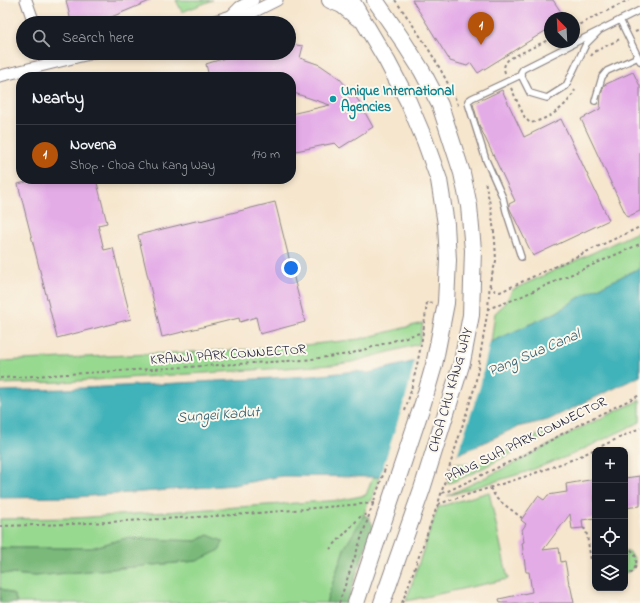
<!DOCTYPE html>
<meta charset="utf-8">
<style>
body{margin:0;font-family:"Indie Flower",sans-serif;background:#20242c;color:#f1f3f6}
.controls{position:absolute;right:12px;bottom:12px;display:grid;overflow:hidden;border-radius:8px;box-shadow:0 2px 6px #0003}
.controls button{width:36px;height:36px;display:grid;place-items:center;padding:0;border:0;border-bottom:1px solid #363941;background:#171b24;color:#f1f3f6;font:20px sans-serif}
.compass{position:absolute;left:544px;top:12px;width:36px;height:36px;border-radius:50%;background:#171b24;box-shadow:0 2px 6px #0003;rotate:336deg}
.you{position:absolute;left:291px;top:268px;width:14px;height:14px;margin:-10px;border:3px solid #fff;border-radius:50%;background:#1a73e8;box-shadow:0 0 0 6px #1a73e833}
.badge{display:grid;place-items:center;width:26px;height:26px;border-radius:50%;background:#b45309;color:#fff;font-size:13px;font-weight:700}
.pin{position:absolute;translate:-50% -33px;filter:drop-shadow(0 1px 2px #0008)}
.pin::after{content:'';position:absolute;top:21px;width:14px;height:12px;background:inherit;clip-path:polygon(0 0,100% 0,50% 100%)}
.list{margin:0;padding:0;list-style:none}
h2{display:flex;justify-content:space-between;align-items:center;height:52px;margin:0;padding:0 16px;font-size:17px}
h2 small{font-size:13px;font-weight:400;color:#9ea1a6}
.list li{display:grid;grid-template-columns:26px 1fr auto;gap:12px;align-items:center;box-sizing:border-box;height:60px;padding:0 16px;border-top:1px solid #363941}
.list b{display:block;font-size:15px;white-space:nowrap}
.list p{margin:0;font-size:13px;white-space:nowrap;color:#9ea1a6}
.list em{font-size:13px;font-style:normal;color:#9ea1a6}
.icon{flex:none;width:22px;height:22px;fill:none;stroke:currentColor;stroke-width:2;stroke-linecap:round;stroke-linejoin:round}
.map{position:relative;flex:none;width:640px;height:603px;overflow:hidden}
.search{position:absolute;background:#171b24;box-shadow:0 2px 6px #0003;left:16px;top:16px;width:280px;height:44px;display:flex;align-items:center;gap:10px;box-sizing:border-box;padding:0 14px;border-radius:22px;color:#9ea1a6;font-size:15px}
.panel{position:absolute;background:#171b24;box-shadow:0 2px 6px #0003;left:16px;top:72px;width:280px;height:112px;border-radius:16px}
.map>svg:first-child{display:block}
</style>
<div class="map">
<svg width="640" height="603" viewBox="0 0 640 603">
<rect width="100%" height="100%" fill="#fbf7ec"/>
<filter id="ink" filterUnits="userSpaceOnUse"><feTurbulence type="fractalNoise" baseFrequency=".025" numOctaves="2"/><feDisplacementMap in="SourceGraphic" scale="8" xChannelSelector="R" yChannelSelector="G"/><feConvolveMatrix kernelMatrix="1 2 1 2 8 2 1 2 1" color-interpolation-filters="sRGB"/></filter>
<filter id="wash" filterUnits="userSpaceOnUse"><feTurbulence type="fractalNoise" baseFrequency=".012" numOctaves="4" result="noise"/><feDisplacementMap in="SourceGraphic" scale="16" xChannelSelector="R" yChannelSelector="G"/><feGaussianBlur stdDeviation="0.9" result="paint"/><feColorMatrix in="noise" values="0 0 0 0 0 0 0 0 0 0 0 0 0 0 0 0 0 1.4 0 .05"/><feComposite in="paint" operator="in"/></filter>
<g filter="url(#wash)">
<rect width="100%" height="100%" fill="#f6e6ce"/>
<g fill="#98d990" stroke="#5d7e66">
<polygon points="176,0 213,0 182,12"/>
<polygon points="640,231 640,268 583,295 557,312 491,342 495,313 505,304 512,290"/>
<polygon points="423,323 419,344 352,362 332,365 62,382 0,384 0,361 278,348 360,339"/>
<polygon points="640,400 640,422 571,455 526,472 447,496 523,459 580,428"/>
<polygon points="575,418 576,421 465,477 447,484 455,463 468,464 472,468 536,436"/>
<polygon points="373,477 379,477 372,500 368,502 362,521 344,549 326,603 17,603 14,595 0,588 0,573 35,576 197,561 208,535 196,541 126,538 91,548 0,548 0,519 75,518 341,500 366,495"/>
<polygon points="489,492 508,579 406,601 438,507"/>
<path d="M625,551C638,554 638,570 625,573Z"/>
</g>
<g fill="#7ab97a" stroke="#4e6e5a">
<polygon points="364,515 369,517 373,526 347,603 326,603 344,549"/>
<polygon points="208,535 223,541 220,550 197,561 35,576 0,573 0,548 91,548 126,538 196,541"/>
<polygon points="0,588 14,595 17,603 0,603"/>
</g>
<polygon fill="#41b2b9" stroke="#326a7a" points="640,268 640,376 548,420 517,427 461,453 379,477 282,476 234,485 77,497 0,498 0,391 64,389 312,376 356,371 368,373 491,342 557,312 583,295"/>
<polygon fill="#f6e6ce" points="490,341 480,387 457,456 379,479 407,393 415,359"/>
<g id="blocks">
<g fill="#e4ace7">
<polygon points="66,0 152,0 97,23 67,23 70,17"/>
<polygon points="412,0 553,0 565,18 550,18 550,28 478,73 471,63 467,66 450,61"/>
<polygon points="289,44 303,46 300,58 320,65 339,78 358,100 373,127 340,148 335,143 291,152 291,114 330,105 291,92 291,77 209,77 206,64 241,53 289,53"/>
<polygon points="633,72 640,86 640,211 627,217 581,119 600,109 601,95 604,85"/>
<polygon points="502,90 524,137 561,119 609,220 533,256 509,207 509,204 515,201 479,125 473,104"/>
<polygon points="38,179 96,179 107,223 98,225 104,250 113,248 131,319 57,338 18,184"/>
<polygon points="275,202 305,322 260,334 256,317 240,322 239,318 162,337 138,235 200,220 200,221"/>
<polygon points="640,476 640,506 625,508 625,478"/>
<polygon points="595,479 595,518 582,520 583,528 572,529 570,514 543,550 559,548 561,562 565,561 569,584 570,584 574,603 500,603 499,599 532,592 529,572 526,572 522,543 524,542 522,530 526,524 521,520 538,496 544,500 548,495 567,492 566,484"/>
</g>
</g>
</g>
<g filter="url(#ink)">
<use href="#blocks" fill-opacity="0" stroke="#8c8484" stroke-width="1"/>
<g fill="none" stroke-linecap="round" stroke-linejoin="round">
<defs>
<g id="lane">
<polyline points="620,20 640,61"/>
<polyline points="599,31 586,44 566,86 547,98 530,93 521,75 521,72 523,69 640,10"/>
<polyline points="595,101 602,77 607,71 638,57"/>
<polyline points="521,257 506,211 503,198 486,160 468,103 468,101 472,98 521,75"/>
</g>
<g id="street">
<polyline points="26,0 34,23"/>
<polyline points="231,16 240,7 253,0"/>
<polyline points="208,23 231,16 245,16 277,0"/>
<polyline points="0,76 93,53"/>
</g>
<g id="secondary">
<polyline points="330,0 342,5 358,18"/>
<polyline points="351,0 387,61 408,101 425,141 439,180 446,224 448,260 446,303 434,365 423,403 356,603"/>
<polyline points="375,0 401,38 422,71 440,105 462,173 469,206 473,250 471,315 462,362 422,489 382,603"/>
</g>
</defs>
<use href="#lane" stroke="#8c8484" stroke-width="8"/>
<use href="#street" stroke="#8c8484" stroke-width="13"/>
<use href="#secondary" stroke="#8c8484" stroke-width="18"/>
<g stroke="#8c8484" stroke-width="2" stroke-dasharray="3 3" stroke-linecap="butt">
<path d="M395,0C420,34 442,68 459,107"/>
<polyline points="574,27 629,0"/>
<polyline points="635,32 640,30"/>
<polyline points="591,56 594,52 620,39"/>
<path d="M505,73C503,66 505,63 509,59L550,39"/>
<path d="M511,88L525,118L530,123C549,119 567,107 575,90"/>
<polyline points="490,285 495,291 500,292 640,227"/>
<polyline points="487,309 513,300 640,244"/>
<polyline points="0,378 304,360 349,354 423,332"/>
<path d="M405,411C416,375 423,339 427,302L433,303"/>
<polyline points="490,488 497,499 522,518"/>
<polyline points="442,493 448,491 522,456 584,422 640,395"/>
<polyline points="438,504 527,476 574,459 640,428"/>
<polyline points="0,526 71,524 234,515 374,503"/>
<polyline points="583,528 586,530 591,560 595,560"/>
<path d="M625,548C640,549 640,574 625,575"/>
<polyline points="330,549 361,516 369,514"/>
<polyline points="339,603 386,466"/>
<polyline points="402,603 438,504 444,484 475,386 488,309 490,281 496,261 495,240 491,209 485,181"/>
</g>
<use href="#lane" stroke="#fff" stroke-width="5.5"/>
<use href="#street" stroke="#fff" stroke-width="11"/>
<use href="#secondary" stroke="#fff" stroke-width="16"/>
</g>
</g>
<circle fill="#0f9aa8" stroke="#fbf7ec" stroke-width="1.5" cx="333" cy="99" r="4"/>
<g text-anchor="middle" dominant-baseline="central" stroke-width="4" stroke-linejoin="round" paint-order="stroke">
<g font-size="14" font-weight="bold" fill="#0d838f" stroke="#fbf7ec" text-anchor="start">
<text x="341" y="91">Unique International<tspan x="341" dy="16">Agencies</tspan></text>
</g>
<g font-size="14" fill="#22223b" stroke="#fbf7ec">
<text transform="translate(228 355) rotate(-4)">KRANJI PARK CONNECTOR</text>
<text transform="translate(451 390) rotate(-74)">CHOA CHU KANG WAY</text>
<text transform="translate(526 440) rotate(-26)">PANG SUA PARK CONNECTOR</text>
</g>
<g font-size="15" font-style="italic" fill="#2e5c6d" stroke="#fbf7ec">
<text transform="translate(534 353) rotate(-23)">Pang Sua Canal</text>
<text transform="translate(218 415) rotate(-4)">Sungei Kadut</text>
</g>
</g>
</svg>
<div class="controls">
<button>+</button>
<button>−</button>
<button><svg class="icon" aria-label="locate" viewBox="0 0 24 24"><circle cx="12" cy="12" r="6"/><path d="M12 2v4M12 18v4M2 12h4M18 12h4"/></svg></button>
<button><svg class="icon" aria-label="layers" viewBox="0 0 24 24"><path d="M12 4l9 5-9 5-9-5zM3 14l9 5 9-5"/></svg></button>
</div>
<svg class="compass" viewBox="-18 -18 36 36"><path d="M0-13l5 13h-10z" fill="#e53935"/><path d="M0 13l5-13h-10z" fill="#9ea1a6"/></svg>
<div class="you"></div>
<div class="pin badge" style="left:481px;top:45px">1</div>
<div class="search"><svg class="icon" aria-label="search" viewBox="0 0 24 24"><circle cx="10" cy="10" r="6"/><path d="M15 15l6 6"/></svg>Search here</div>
<section class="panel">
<h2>Nearby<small></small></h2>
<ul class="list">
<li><span class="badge">1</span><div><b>Novena</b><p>Shop · Choa Chu Kang Way</p></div><em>170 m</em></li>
</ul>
</section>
</div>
